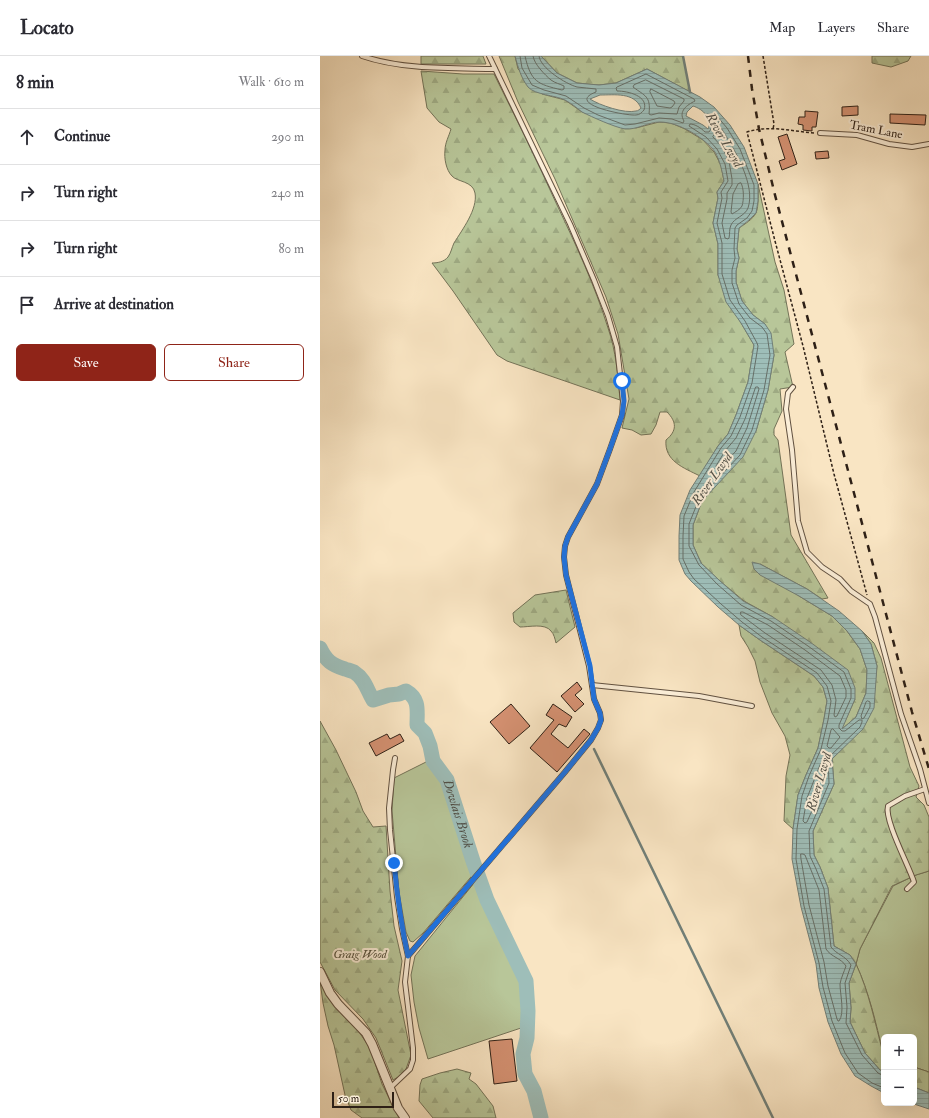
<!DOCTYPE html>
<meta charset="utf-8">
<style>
body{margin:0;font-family:"IM FELL Double Pica",serif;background:#f2f2f3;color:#2b2b33}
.controls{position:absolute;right:12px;bottom:12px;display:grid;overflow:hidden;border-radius:6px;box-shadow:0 4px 16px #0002}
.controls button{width:36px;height:36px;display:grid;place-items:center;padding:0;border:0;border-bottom:1px solid #e1e1e2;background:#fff;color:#2b2b33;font:20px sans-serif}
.scale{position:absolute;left:12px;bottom:10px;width:62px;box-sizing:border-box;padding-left:4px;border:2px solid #2e2016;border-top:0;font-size:11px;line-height:14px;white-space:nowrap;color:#2e2016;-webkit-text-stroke:3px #fbeed8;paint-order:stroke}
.stop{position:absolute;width:12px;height:12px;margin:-9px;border:3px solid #1a73e8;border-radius:50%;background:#fff}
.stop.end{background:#1a73e8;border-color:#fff;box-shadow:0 1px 4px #0008}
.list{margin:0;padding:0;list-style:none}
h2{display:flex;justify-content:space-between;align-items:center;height:52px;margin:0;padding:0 16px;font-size:17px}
h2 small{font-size:13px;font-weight:400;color:#7c7c81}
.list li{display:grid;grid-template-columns:26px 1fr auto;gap:12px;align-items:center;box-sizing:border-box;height:56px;padding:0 16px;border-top:1px solid #e1e1e2}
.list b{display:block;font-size:15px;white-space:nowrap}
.list em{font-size:13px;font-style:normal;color:#7c7c81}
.actions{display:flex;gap:8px;padding:12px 16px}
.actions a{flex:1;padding:9px 0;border:1px solid #8f2418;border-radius:6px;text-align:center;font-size:14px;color:#8f2418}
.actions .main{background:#8f2418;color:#fff}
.icon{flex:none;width:22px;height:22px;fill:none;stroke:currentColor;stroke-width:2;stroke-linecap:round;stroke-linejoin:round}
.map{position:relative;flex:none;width:609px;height:1062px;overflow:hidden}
header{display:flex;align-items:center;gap:24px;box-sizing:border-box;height:56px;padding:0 20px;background:#fff;border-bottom:1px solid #e1e1e2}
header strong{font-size:19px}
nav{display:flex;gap:22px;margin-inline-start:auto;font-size:14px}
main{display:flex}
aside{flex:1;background:#fff}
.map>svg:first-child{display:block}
</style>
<header>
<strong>Locato</strong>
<nav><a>Map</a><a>Layers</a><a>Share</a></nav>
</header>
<main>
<aside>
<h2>8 min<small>Walk · 610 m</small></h2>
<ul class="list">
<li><svg class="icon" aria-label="ahead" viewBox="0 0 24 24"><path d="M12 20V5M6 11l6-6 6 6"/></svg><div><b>Continue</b></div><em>290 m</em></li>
<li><svg class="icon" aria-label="right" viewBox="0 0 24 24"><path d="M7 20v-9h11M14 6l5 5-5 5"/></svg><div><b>Turn right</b></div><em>240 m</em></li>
<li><svg class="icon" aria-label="right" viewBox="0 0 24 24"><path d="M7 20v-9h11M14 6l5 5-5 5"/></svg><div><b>Turn right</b></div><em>80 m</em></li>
<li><svg class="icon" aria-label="arrive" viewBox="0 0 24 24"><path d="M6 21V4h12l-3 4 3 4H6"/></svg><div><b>Arrive at destination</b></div></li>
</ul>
<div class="actions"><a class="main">Save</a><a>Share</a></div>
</aside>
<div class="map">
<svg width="609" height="1062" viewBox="0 0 609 1062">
<defs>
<pattern id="forest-firs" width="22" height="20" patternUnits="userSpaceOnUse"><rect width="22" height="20" fill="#b8c699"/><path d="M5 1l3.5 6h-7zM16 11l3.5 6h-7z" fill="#9eaa83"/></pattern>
<pattern id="water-rules" width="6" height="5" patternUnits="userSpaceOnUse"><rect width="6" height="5" fill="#9ebeb9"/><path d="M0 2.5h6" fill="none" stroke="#88a39e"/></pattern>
</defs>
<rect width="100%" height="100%" fill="#f9e5c3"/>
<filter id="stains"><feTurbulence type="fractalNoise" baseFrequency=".005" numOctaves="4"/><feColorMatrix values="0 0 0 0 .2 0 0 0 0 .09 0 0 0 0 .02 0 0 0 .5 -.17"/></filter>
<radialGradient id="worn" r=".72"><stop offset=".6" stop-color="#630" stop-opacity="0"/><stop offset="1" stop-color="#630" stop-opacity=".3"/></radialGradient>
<g fill="#b8c699" stroke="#737358">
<polygon points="112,703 113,705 127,724 156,815 103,877 93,886 90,885 86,876 79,836 72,755 74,722"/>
<path d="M609,815V1016L594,1011V981H564V998L563,997C556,967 549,936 536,908L540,893L573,830L596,819Z"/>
<polygon points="159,821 167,844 206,925 207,970 108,1003 99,972 94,946 91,919 95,900"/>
</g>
<g fill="url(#forest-firs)" stroke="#737358">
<polygon points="101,0 163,0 166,8 101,8"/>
<path d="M179,0H195L198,13L222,38L245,44L262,56L316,72L339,66L351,67L365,73L383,84L394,96L401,109L404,125L397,136L398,142L393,167L398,188V219L421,267L434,289L428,326L416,359L408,378L398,390L380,420C364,412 344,405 346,384C357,375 357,366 347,356H340L336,369L331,378L321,379L312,374L302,372L309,343L298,278L286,241L235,123L198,46Z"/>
<polygon points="221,0 363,0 370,36 327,13 296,27 279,29 257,27 237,17"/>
<polygon points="552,0 591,0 588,5 571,11 552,7"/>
<path d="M101,15L143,18H174C196,62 217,105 237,149C256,189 275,230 288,272C296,295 298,320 300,344L187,305L177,299L133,235L112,207C117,207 124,206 128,201C131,197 132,191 134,187C142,174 158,153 155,137C153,125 137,126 132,120C126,114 124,102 125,94C125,87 129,80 131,73L119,66L107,52Z"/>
<path d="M438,128L455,206L464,234L474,288L465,296L473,331L460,333L462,355L454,373V379L458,384L471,479L508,542L502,543L487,533L440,508L479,540L512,560L527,575L540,593L547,614L546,637L536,661L521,674L535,643L453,561L424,545L400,525L381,507L373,489V469L382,445L393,433L436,375L448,334L454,299L445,268L433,259L422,245L416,226V215L419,202L417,193L419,172C425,168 433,163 436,157C439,150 438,135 438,128Z"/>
<path d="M246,534L255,571L236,587C235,583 234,578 231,575C225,567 209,571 200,571L194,566L193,557L215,539Z"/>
<polygon points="419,569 440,584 494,620 503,631 507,645 504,663 498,692 486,719 478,739 473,773 464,765 466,720 470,699 465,680 452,657 440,626 435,605 428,591 421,580"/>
<path d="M542,575L554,587L561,602L590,711L599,730L596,741L604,749L609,761V815L596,819L572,830L540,893L536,908C549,936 555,967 563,997L564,998V1016L560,1014L545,997L530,966L531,952L529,927L536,908L530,899L514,890L508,832L500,811L494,799L493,775L514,728L512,703L527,688L555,627L557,610L551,588Z"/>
<polygon points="0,665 16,694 36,736 43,755 53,771 66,770 70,835 74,870 82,905 78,934 91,999 86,1013 80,1020 73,1024 56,982 43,963 15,934 0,906"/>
<polygon points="0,925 17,953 39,976 50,992 62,1028 79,1062 42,1062 31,1054 25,1039 14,989 8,970 3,947"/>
<polygon points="594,1011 609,1016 609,1037 594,1031"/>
<polygon points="137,1013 151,1017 149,1023 156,1028 173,1050 176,1062 113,1062 99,1045 100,1029 102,1023 120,1017"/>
</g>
<g fill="url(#water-rules)" stroke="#717f78" fill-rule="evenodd">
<path d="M195,0H221L237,17L257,27L279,29L296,27L327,13L380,41L394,51L410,69L424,91L438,128V145L436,157L429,164L419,172L417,193L419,202L416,215V226L422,245L433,259L445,268L451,277L454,299L448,334L436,375L423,401L382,445L373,469V489L381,507L400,525L423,545L453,561L490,586L528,614L535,632V643L522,673L536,661L546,637L547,614L540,593L527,575L512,560L479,540L440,519L434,513L432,506L440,508L487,533L519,555L542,575L551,588L557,610L554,652L543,673L512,703L514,728L493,775L494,799L500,811L508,832L514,890L530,899L536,908L529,927L531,952L530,966L545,997L560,1014L564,1016V1037L551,1030L535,1020L521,998L508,966L499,932L496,908L481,851L472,803L473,773L478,739L486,719L498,692L504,663L507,645L503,631L494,620L440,584L419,569L398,551L371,525L365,518L359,504V480L360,459L370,434L398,390L408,378L416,359L428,326L434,289L421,267L406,246L398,219V188L393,167L398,142L397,136L404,125C402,115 400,105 395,96C384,81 358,66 340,66C328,66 317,74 305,73C294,71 272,61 262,56C257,52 251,47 245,44C235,39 215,39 208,31C201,22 198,11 195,0ZM280,39C295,39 314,36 321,52C320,53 318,55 316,55C305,58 279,49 270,43ZM373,50C383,53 393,63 388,73L383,69L366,60L367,56Z"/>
<polygon points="594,1031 609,1037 609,1053 591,1047 594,1047"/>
</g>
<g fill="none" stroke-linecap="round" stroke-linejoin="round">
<g stroke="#666f68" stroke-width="1">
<path d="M200,0L202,12L212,29L224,34L246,40L264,52L278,59L305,69L315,68L339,62L352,63L363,67L364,65C358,55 367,49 375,45L374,43L326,18L297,31L296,32L297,35C308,35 329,40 324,54C322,56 320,59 316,59C306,60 244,48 276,36V33C270,32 263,32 257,31C246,28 220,12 219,0"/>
<path d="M205,0C211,26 217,28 242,34L244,33V30C240,28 235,27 231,24C225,19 214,8 213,0"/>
<path d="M326,24L364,43V45L359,51L357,58L339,57L331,59L329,58C331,40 325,40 313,31L314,29Z"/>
<polygon points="331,33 354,45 355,47 352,51 350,52 337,50 330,36"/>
<path d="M399,72H401L403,75C414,93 436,129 428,152C425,160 414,162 411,169C409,173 410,178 409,182L408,183L405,182L402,167L407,143V137L412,129V123L409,105L402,91L393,81Z"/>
<path d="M421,127C424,132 424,144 422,150C420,154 415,156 412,158L411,156L413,138L418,128Z"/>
<polygon points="436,331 438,331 439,333 427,372 416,395 400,412 397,413 396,410 405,395 416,382 425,363"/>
<polygon points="421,556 423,556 448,569 485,594 520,620 526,634 526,641 517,660 515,661 514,659 516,644 512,629 501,614 445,577 421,559"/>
<polygon points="548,645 550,646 550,651 544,662 542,663 541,660 546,646"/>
<polygon points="513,673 520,681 511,692 509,692 507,690 511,674"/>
<polygon points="501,708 503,710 504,727 487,766 485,767 483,765 487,742 500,709"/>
<path d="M481,798H483L485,799L499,834L506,893C511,901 521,902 526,910C524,916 521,922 520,928C520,938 525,957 519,965H518L517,963L508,930L504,906L489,849L481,803Z"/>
<path d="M564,1020L558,1017L542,999L526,967L527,951L525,927L531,909C525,899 517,899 511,891L504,833L496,813L490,800L489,775L509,727L508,702L540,671L542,666V664H539L525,675H522L519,672V669L531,642V633L524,616L488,590L451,565L421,549L397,528L379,509L369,490V468L379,443L420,399L432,374L444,334L450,299L447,278L442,271L430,262L419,248L412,227V214L415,202L414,193L415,172L417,169L427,162L432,155L434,145V129L420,93L407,72L396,59H394L392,60L393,70L389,76H385C381,72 375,68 370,68L369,70L386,81L397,93L405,108L408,125L401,136L402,142L397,167L402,187V218L410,244L425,265L437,287L438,290L432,327L420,361L411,380L401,392L374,436L364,460L363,480V503L369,516L374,523L401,548L422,566L442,581L497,617L507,630L511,645L508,664L501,693L489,720L482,740L477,773L476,803L484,850L499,907L503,931L512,965L525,997L538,1017L552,1027L564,1032"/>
</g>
<g stroke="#717f78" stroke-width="2.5">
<polyline points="363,0 370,36"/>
<polyline points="274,693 453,1062"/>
</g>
<path stroke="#9ebeb9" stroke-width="15" id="s1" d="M0,592C6,605 12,609 25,613C28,614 32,615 34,616C45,623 47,634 53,644L69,639L79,638L86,635C100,643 97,655 97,669L105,677L110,690L113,705L127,724L153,805L167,844L206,925L208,955L207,982L203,998L205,1018L214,1035L221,1062"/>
</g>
<g fill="#d59172" stroke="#2e2016">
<polygon points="538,50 538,59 522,60 522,51"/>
<polygon points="485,55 498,56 496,71 492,71 492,75 483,74 483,69 478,68 479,61 485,61"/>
<polygon points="570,58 606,59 605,69 570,67"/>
<polygon points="467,78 477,108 462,114 459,105 465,103 458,81"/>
<polygon points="508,95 509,102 496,103 495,96"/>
<polygon points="257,626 262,633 255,639 264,648 255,656 241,640"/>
<polygon points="191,648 210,670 189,688 170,666"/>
<polygon points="233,648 252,661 246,671 239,668 231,678 248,692 264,673 270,678 237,716 210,692 234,664 226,659"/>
<polygon points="67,678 70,683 80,678 84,685 56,700 49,687"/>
<polygon points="192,983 197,1025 174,1028 169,985"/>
</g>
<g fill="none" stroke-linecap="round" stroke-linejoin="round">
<defs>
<g id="lane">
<path d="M42,0C83,14 132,12 175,13"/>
<polyline points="500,77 537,79 569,88 592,91 609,88"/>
<polyline points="473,331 468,337 466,353 472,394 478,465 487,496 502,511 520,523 531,535 550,548 555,561 581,658 600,713 609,747"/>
<polyline points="272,629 379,640 432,650"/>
<path d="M587,833L594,826C589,810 564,764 568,750L585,740L605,733"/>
<polyline points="88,900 245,716 271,684 278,672 281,664 280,657 274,643 269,610 246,519 244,501 245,490 248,481 277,428 290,393 302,359 303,345 297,291 288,260 274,224 250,168 169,0"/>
<polyline points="70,1032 90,1013 93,1004 93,992 85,926 88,900 82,873 77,841 70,774 69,752 73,714 75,702"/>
</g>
<polyline id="street" points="0,916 10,937 18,948 46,977 52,988 78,1052 85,1062"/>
</defs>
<use href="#lane" stroke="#615141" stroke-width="6"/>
<use href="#street" stroke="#615141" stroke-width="10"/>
<g stroke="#2e2016" stroke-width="1.5" stroke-dasharray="3 2" stroke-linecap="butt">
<polyline points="443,0 454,68 453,73"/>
<path d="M494,77C471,75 449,69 427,76L455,185L483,290L514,418L547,539"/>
</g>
<use href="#lane" stroke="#fbeed8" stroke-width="4"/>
<use href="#street" stroke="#fbeed8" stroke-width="8"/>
<polyline stroke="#2e2016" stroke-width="2.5" stroke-dasharray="7 7" stroke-linecap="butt" points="428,0 432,33 439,73 455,139 592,656 609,713"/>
</g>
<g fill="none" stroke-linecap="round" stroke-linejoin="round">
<path stroke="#1a73e8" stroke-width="5" d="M74,807C77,839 81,869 88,900L245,716L271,684L278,672L281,664L280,657L274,643L270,610L246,519L244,501L245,490L248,481L277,428L290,393L302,359L304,345L302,325"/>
</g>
<g text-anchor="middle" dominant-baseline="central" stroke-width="4" stroke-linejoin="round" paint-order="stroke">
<g font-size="12" fill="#2e2016" stroke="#fbeed8">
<text transform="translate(556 74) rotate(11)">Tram Lane</text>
</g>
<g font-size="12" font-style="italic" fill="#57523d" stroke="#fbeed8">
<text x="40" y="898">Graig Wood</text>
</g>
<g font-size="13" font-style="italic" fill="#504f47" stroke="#fbeed8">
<text transform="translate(404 84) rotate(60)">River Lwyd</text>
<text transform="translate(392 423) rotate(-55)">River Lwyd</text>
<text transform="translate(499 726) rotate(-74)">River Lwyd</text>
<text stroke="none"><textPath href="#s1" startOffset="250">Dowlais Brook</textPath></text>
</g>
</g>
<rect width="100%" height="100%" filter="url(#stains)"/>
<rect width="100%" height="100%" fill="url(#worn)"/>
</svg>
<div class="controls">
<button>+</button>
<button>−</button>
</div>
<div class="scale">50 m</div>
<div class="stop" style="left:302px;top:325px"></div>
<div class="stop end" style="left:74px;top:807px"></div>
</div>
</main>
